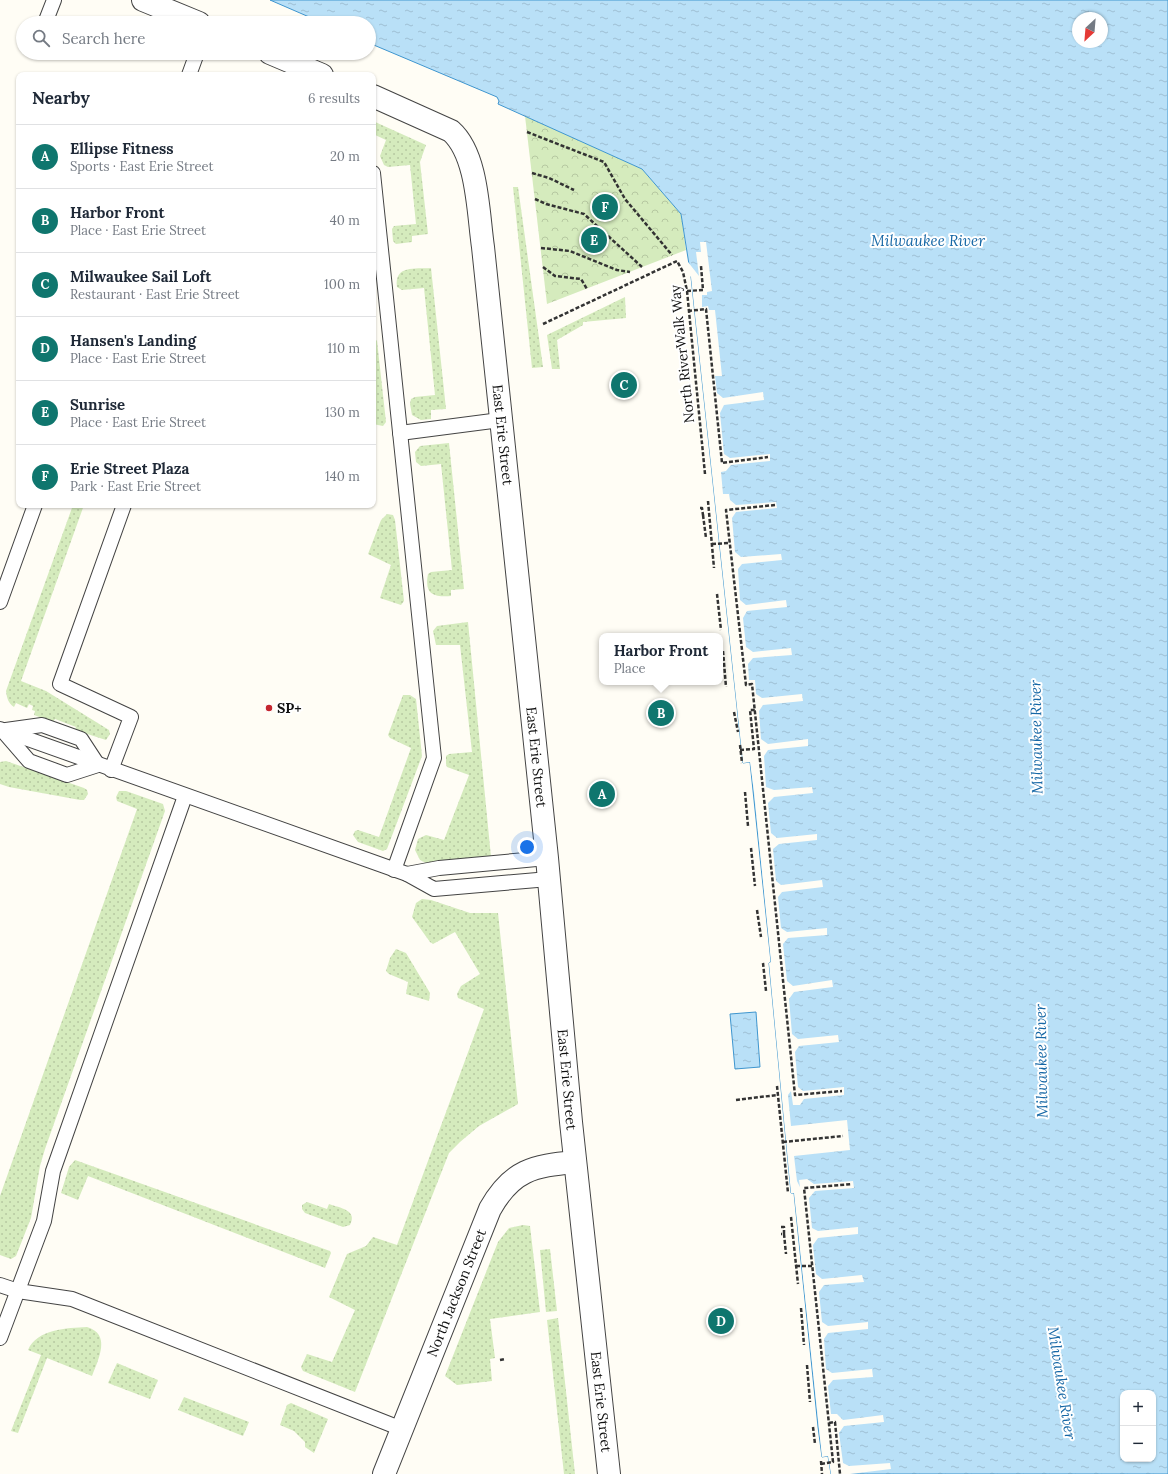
<!DOCTYPE html>
<meta charset="utf-8">
<style>
body{margin:0;font-family:Lora,serif;background:#f2f2f3;color:#1f2937}
.controls{position:absolute;right:12px;bottom:12px;display:grid;overflow:hidden;border-radius:8px;box-shadow:0 1px 3px #0004}
.controls button{width:36px;height:36px;display:grid;place-items:center;padding:0;border:0;border-bottom:1px solid #e0e1e3;background:#fff;color:#1f2937;font:20px sans-serif}
.compass{position:absolute;left:1072px;top:12px;width:36px;height:36px;border-radius:50%;background:#fff;box-shadow:0 1px 3px #0004;rotate:206deg}
.you{position:absolute;left:527px;top:847px;width:14px;height:14px;margin:-10px;border:3px solid #fff;border-radius:50%;background:#1a73e8;box-shadow:0 0 0 6px #1a73e833}
.badge{display:grid;place-items:center;width:26px;height:26px;border-radius:50%;background:#0f766e;color:#fff;font-size:13px;font-weight:700}
.pin{position:absolute;translate:-50% -50%;border:2px solid #fff;box-shadow:0 1px 4px #0006}
.popup{position:absolute;left:599px;top:633px;width:124px;height:52px;box-sizing:border-box;display:grid;place-content:center;border-radius:8px;background:#fff;filter:drop-shadow(0 1px 3px #0005);font-size:13px;white-space:nowrap;color:#747a83}
.popup b{font-size:15px;color:#1f2937}
.popup::after{content:'';position:absolute;left:50%;top:100%;margin-left:-8px;border:8px solid transparent;border-top-color:#fff}
.list{margin:0;padding:0;list-style:none}
h2{display:flex;justify-content:space-between;align-items:center;height:52px;margin:0;padding:0 16px;font-size:17px}
h2 small{font-size:13px;font-weight:400;color:#747a83}
.list li{display:grid;grid-template-columns:26px 1fr auto;gap:12px;align-items:center;box-sizing:border-box;height:64px;padding:0 16px;border-top:1px solid #e0e1e3}
.list b{display:block;font-size:15px;white-space:nowrap}
.list p{margin:0;font-size:13px;white-space:nowrap;color:#747a83}
.list em{font-size:13px;font-style:normal;color:#747a83}
.icon{flex:none;width:22px;height:22px;fill:none;stroke:currentColor;stroke-width:2;stroke-linecap:round;stroke-linejoin:round}
.map{position:relative;flex:none;width:1168px;height:1474px;overflow:hidden}
.search{position:absolute;background:#fff;box-shadow:0 1px 3px #0004;left:16px;top:16px;width:360px;height:44px;display:flex;align-items:center;gap:10px;box-sizing:border-box;padding:0 14px;border-radius:22px;color:#747a83;font-size:15px}
.panel{position:absolute;background:#fff;box-shadow:0 1px 3px #0004;left:16px;top:72px;width:360px;height:436px;border-radius:8px}
.map>svg:first-child{display:block}
</style>
<div class="map">
<svg width="1168" height="1474" viewBox="0 0 1168 1474">
<defs>
<pattern id="grass-dots" width="8" height="8" patternUnits="userSpaceOnUse"><rect width="8" height="8" fill="#d5ebbd"/><path d="M2 2h.1M6 6h.1" fill="none" stroke="#b6c8a1" stroke-width="1.8" stroke-linecap="round"/></pattern>
<pattern id="park-crowns" width="20" height="18" patternUnits="userSpaceOnUse"><rect width="20" height="18" fill="#d5ebbd"/><path d="M2 6a3 3 0 1 1 6 0M12 15a3 3 0 1 1 6 0" fill="none" stroke="#b6c8a1"/></pattern>
<pattern id="water-ripples" width="26" height="14" patternUnits="userSpaceOnUse"><rect width="26" height="14" fill="#b9e0f7"/><path d="M2 4q2-2 4 0t4 0M15 11q2-2 4 0t4 0" fill="none" stroke="#9ebfd3"/></pattern>
</defs>
<rect width="100%" height="100%" fill="#fffdf5"/>
<g fill="url(#grass-dots)">
<polygon points="373,121 426,145 420,162 428,234 412,236 412,242 396,244 393,241 392,229 394,226 416,224 410,165 388,167 384,165 380,156 386,140 373,134"/>
<polygon points="513,187 518,187 543,367 532,368"/>
<path d="M431,268L446,409L431,410V419L421,420L412,415L410,404L411,399L415,397L435,395L424,288L402,290L397,287C394,265 415,269 431,268Z"/>
<polygon points="625,297 626,318 583,322 583,325 557,340 560,369 552,369 547,335"/>
<polygon points="373,336 377,341 386,422 383,426 373,424"/>
<path d="M449,443L464,589L451,590V596C434,597 424,595 428,574L431,572L452,570L441,464L421,466L416,462L415,452L420,446Z"/>
<path d="M73,505H84L21,681L46,691L109,730L110,734L106,740L75,730L76,727L55,719L53,722L34,715L35,711L32,710L33,706L29,704L27,708L16,703L14,707C8,703 7,698 6,691Z"/>
<polygon points="387,514 393,515 395,520 404,601 401,605 380,598 391,565 368,554 381,520"/>
<polygon points="468,622 491,857 426,863 420,860 415,850 418,839 426,835 444,840 469,775 447,767 446,764 446,756 449,754 472,752 460,645 436,645 433,631 437,626"/>
<polygon points="403,695 410,695 416,699 422,756 387,849 383,851 358,842 353,835 355,831 358,830 379,837 411,748 390,738 388,735"/>
<polygon points="6,761 84,788 87,790 88,794 84,800 80,800 9,787 0,784 0,762"/>
<polygon points="119,791 126,791 163,804 165,811 45,1149 40,1166 31,1218 16,1256 11,1259 0,1255 0,1196 137,809 117,801 116,797"/>
<polygon points="422,899 431,900 470,913 498,913 518,1104 479,1126 460,1142 449,1153 355,1392 303,1371 301,1367 307,1354 332,1362 355,1310 329,1297 347,1254 366,1246 373,1237 397,1245 484,1009 458,998 457,994 461,986 480,974 455,932 433,944 430,942 412,917 416,903"/>
<polygon points="396,949 406,953 430,993 429,1001 406,994 408,982 389,974 386,971 390,958"/>
<polygon points="75,1160 330,1251 331,1253 325,1268 88,1176 78,1200 61,1193 69,1167"/>
<path d="M307,1202L327,1209L329,1204C340,1208 358,1210 350,1225L343,1227L305,1213L302,1209V1205Z"/>
<polygon points="523,1225 530,1226 540,1312 490,1319 495,1358 490,1359 492,1381 457,1385 445,1376 498,1242 509,1228"/>
<polygon points="550,1249 557,1311 546,1312 540,1250"/>
<polygon points="558,1318 575,1474 564,1474 547,1320"/>
<path d="M87,1327C111,1334 99,1358 92,1376L47,1358L18,1433L11,1431L41,1355L28,1350C37,1329 67,1328 87,1327Z"/>
<polygon points="117,1363 158,1380 150,1399 108,1383"/>
<polygon points="184,1397 249,1422 243,1436 178,1410"/>
<polygon points="291,1403 328,1419 314,1453 305,1447 305,1442 294,1431 280,1425 287,1405"/>
</g>
<polygon fill="url(#park-crowns)" points="525,116 642,169 681,214 686,250 547,304"/>
<g fill="url(#water-ripples)" stroke="#3f96cf" fill-rule="evenodd">
<path d="M270,0H1168V1474H831L828,1456L822,1457L818,1427L794,1193H791L769,963L771,962L750,762L743,763L691,277L681,214L642,169L498,104L499,101L497,97L369,43V23H323ZM1078,18H1102V42H1078ZM1123,1393H1153V1459H1123Z"/>
<polygon points="756,1012 760,1067 735,1069 730,1014"/>
</g>
<polygon fill="#fffdf5" points="700,242 706,242 712,291 707,292 707,295 702,295 702,307 708,306 709,310 715,310 722,376 715,376 717,393 723,398 763,392 764,400 724,405 720,413 724,454 730,458 770,454 770,461 731,465 726,471 721,472 723,494 729,494 730,500 736,505 776,502 777,508 736,512 732,518 735,552 741,557 781,554 782,560 742,564 738,569 740,600 746,605 786,600 787,607 747,611 743,618 746,647 753,652 791,648 792,655 753,658 748,664 749,680 755,680 756,694 762,698 802,694 803,701 763,705 759,711 761,739 768,744 808,739 808,746 768,750 764,756 766,787 774,790 812,787 813,793 774,797 768,803 771,833 777,838 817,834 817,840 779,844 773,849 776,881 781,885 822,880 823,887 782,892 778,897 781,928 787,932 827,928 827,935 788,938 783,944 787,981 793,986 832,980 833,987 794,992 789,999 792,1034 798,1039 838,1035 839,1042 799,1046 795,1052 798,1087 803,1091 844,1087 844,1095 804,1099 800,1105 793,1105 791,1091 788,1095 791,1126 847,1120 850,1150 794,1156 797,1181 800,1187 799,1180 807,1179 814,1184 853,1181 854,1188 815,1191 809,1198 812,1228 818,1231 858,1227 858,1234 818,1238 813,1245 816,1274 822,1279 862,1275 864,1282 824,1285 819,1292 822,1322 828,1326 868,1322 868,1329 828,1333 824,1339 826,1369 832,1373 872,1369 873,1377 833,1380 828,1386 831,1414 837,1414 843,1420 883,1415 884,1422 844,1426 839,1433 843,1463 849,1466 890,1463 891,1469 850,1474 831,1474 828,1456 822,1457 794,1193 791,1193 769,963 771,962 754,792 750,762 743,763 691,277 688,274 687,263 688,262 699,276 696,252 701,252"/>
<g fill="none" stroke-linecap="round" stroke-linejoin="round">
<defs>
<g id="lane">
<polyline points="45,23 54,0"/>
<polyline points="189,75 197,53"/>
<polyline points="373,173 434,758 394,870"/>
<polyline points="400,433 500,420"/>
<polyline points="0,602 35,505"/>
<polyline points="0,729 407,874"/>
<polyline points="6,730 42,725 81,739 98,765"/>
<polyline points="3,731 29,761 67,775 98,765"/>
<polyline points="111,770 131,717 60,684 124,505"/>
<polyline points="547,858 439,868 407,874 434,889 549,879"/>
<polyline points="0,1285 18,1291 72,1299 402,1429"/>
<polyline points="0,1338 44,1221 53,1171 185,796"/>
</g>
<g id="street">
<polyline points="143,0 199,23"/>
<polyline points="270,53 322,75"/>
<path id="s1" d="M373,96L451,131C478,155 478,213 483,247L547,858L571,1122L609,1474"/>
<path id="s2" d="M384,1474L490,1209C512,1170 533,1166 575,1162"/>
</g>
</defs>
<use href="#lane" stroke="#444" stroke-width="16"/>
<use href="#street" stroke="#444" stroke-width="24"/>
<g stroke="#333" stroke-width="2.5" stroke-dasharray="4 2" stroke-linecap="butt">
<polyline points="527,132 604,162 625,199 672,255"/>
<polyline points="532,173 549,178 574,190"/>
<polyline points="535,199 546,204 584,214 642,267"/>
<polyline points="541,248 570,251 617,270 630,272"/>
<polyline points="543,267 555,276 581,279 587,289"/>
<polyline points="687,291 703,290 701,266"/>
<polyline points="688,311 706,309 722,463 768,457"/>
<polyline points="543,324 677,261 683,272 687,291 705,474"/>
<polyline points="708,501 714,568"/>
<polyline points="775,505 726,510 746,685 752,684 795,1095 842,1091"/>
<polyline points="700,508 702,508 703,515 701,516"/>
<polyline points="703,515 706,538"/>
<polyline points="712,544 729,543"/>
<polyline points="717,594 721,630"/>
<polyline points="723,651 726,687"/>
<polyline points="734,712 738,732"/>
<polyline points="740,745 742,763"/>
<polyline points="740,750 754,749 750,710 755,710"/>
<polyline points="745,792 748,826"/>
<polyline points="751,848 755,886"/>
<polyline points="757,910 761,937"/>
<polyline points="763,963 766,991"/>
<polyline points="777,1086 788,1193"/>
<polyline points="736,1100 777,1095"/>
<polyline points="783,1142 843,1136"/>
<polyline points="791,1217 798,1284"/>
<polyline points="781,1227 784,1227 784,1234 781,1234"/>
<polyline points="784,1234 786,1254"/>
<polyline points="796,1266 812,1266"/>
<polyline points="801,1308 804,1345"/>
<polyline points="500,1360 505,1359"/>
<polyline points="807,1365 810,1402"/>
<polyline points="829,1423 835,1422 840,1474"/>
<polyline points="813,1427 815,1444"/>
<polyline points="821,1461 822,1474"/>
<polyline points="821,1464 833,1462 804,1188 852,1184"/>
</g>
<use href="#lane" stroke="#fff" stroke-width="14"/>
<use href="#street" stroke="#fff" stroke-width="22"/>
</g>
<circle fill="#c4262e" stroke="#fff" stroke-width="1.5" cx="269" cy="708" r="4"/>
<g text-anchor="middle" dominant-baseline="central" stroke-width="4" stroke-linejoin="round" paint-order="stroke">
<g font-size="14" fill="#111" stroke="#fff">
<text transform="translate(682 354) rotate(-96)">North RiverWalk Way</text>
<text stroke="none"><textPath href="#s1" startOffset="397">East Erie Street</textPath></text>
<text stroke="none"><textPath href="#s1" startOffset="721">East Erie Street</textPath></text>
<text stroke="none"><textPath href="#s1" startOffset="1045">East Erie Street</textPath></text>
<text stroke="none"><textPath href="#s2" startOffset="195">North Jackson Street</textPath></text>
<text stroke="none"><textPath href="#s1" startOffset="1369">East Erie Street</textPath></text>
</g>
<g font-size="14" font-weight="bold" fill="#111" stroke="#fff" text-anchor="start">
<text x="277" y="708">SP+</text>
</g>
<g font-size="15" font-style="italic" fill="#1768a6" stroke="#fff">
<text x="928" y="240">Milwaukee River</text>
<text transform="translate(1036 737) rotate(-91)">Milwaukee River</text>
<text transform="translate(1041 1061) rotate(-91)">Milwaukee River</text>
<text transform="translate(1062 1383) rotate(81)">Milwaukee River</text>
</g>
</g>
</svg>
<div class="controls">
<button>+</button>
<button>−</button>
</div>
<svg class="compass" viewBox="-18 -18 36 36"><path d="M0-13l5 13h-10z" fill="#e53935"/><path d="M0 13l5-13h-10z" fill="#747a83"/></svg>
<div class="you"></div>
<div class="pin badge" style="left:602px;top:794px">A</div>
<div class="pin badge" style="left:661px;top:713px">B</div>
<div class="popup"><b>Harbor Front</b>Place</div>
<div class="pin badge" style="left:624px;top:385px">C</div>
<div class="pin badge" style="left:721px;top:1321px">D</div>
<div class="pin badge" style="left:594px;top:240px">E</div>
<div class="pin badge" style="left:605px;top:207px">F</div>
<div class="search"><svg class="icon" aria-label="search" viewBox="0 0 24 24"><circle cx="10" cy="10" r="6"/><path d="M15 15l6 6"/></svg>Search here</div>
<section class="panel">
<h2>Nearby<small>6 results</small></h2>
<ul class="list">
<li><span class="badge">A</span><div><b>Ellipse Fitness</b><p>Sports · East Erie Street</p></div><em>20 m</em></li>
<li><span class="badge">B</span><div><b>Harbor Front</b><p>Place · East Erie Street</p></div><em>40 m</em></li>
<li><span class="badge">C</span><div><b>Milwaukee Sail Loft</b><p>Restaurant · East Erie Street</p></div><em>100 m</em></li>
<li><span class="badge">D</span><div><b>Hansen's Landing</b><p>Place · East Erie Street</p></div><em>110 m</em></li>
<li><span class="badge">E</span><div><b>Sunrise</b><p>Place · East Erie Street</p></div><em>130 m</em></li>
<li><span class="badge">F</span><div><b>Erie Street Plaza</b><p>Park · East Erie Street</p></div><em>140 m</em></li>
</ul>
</section>
</div>
